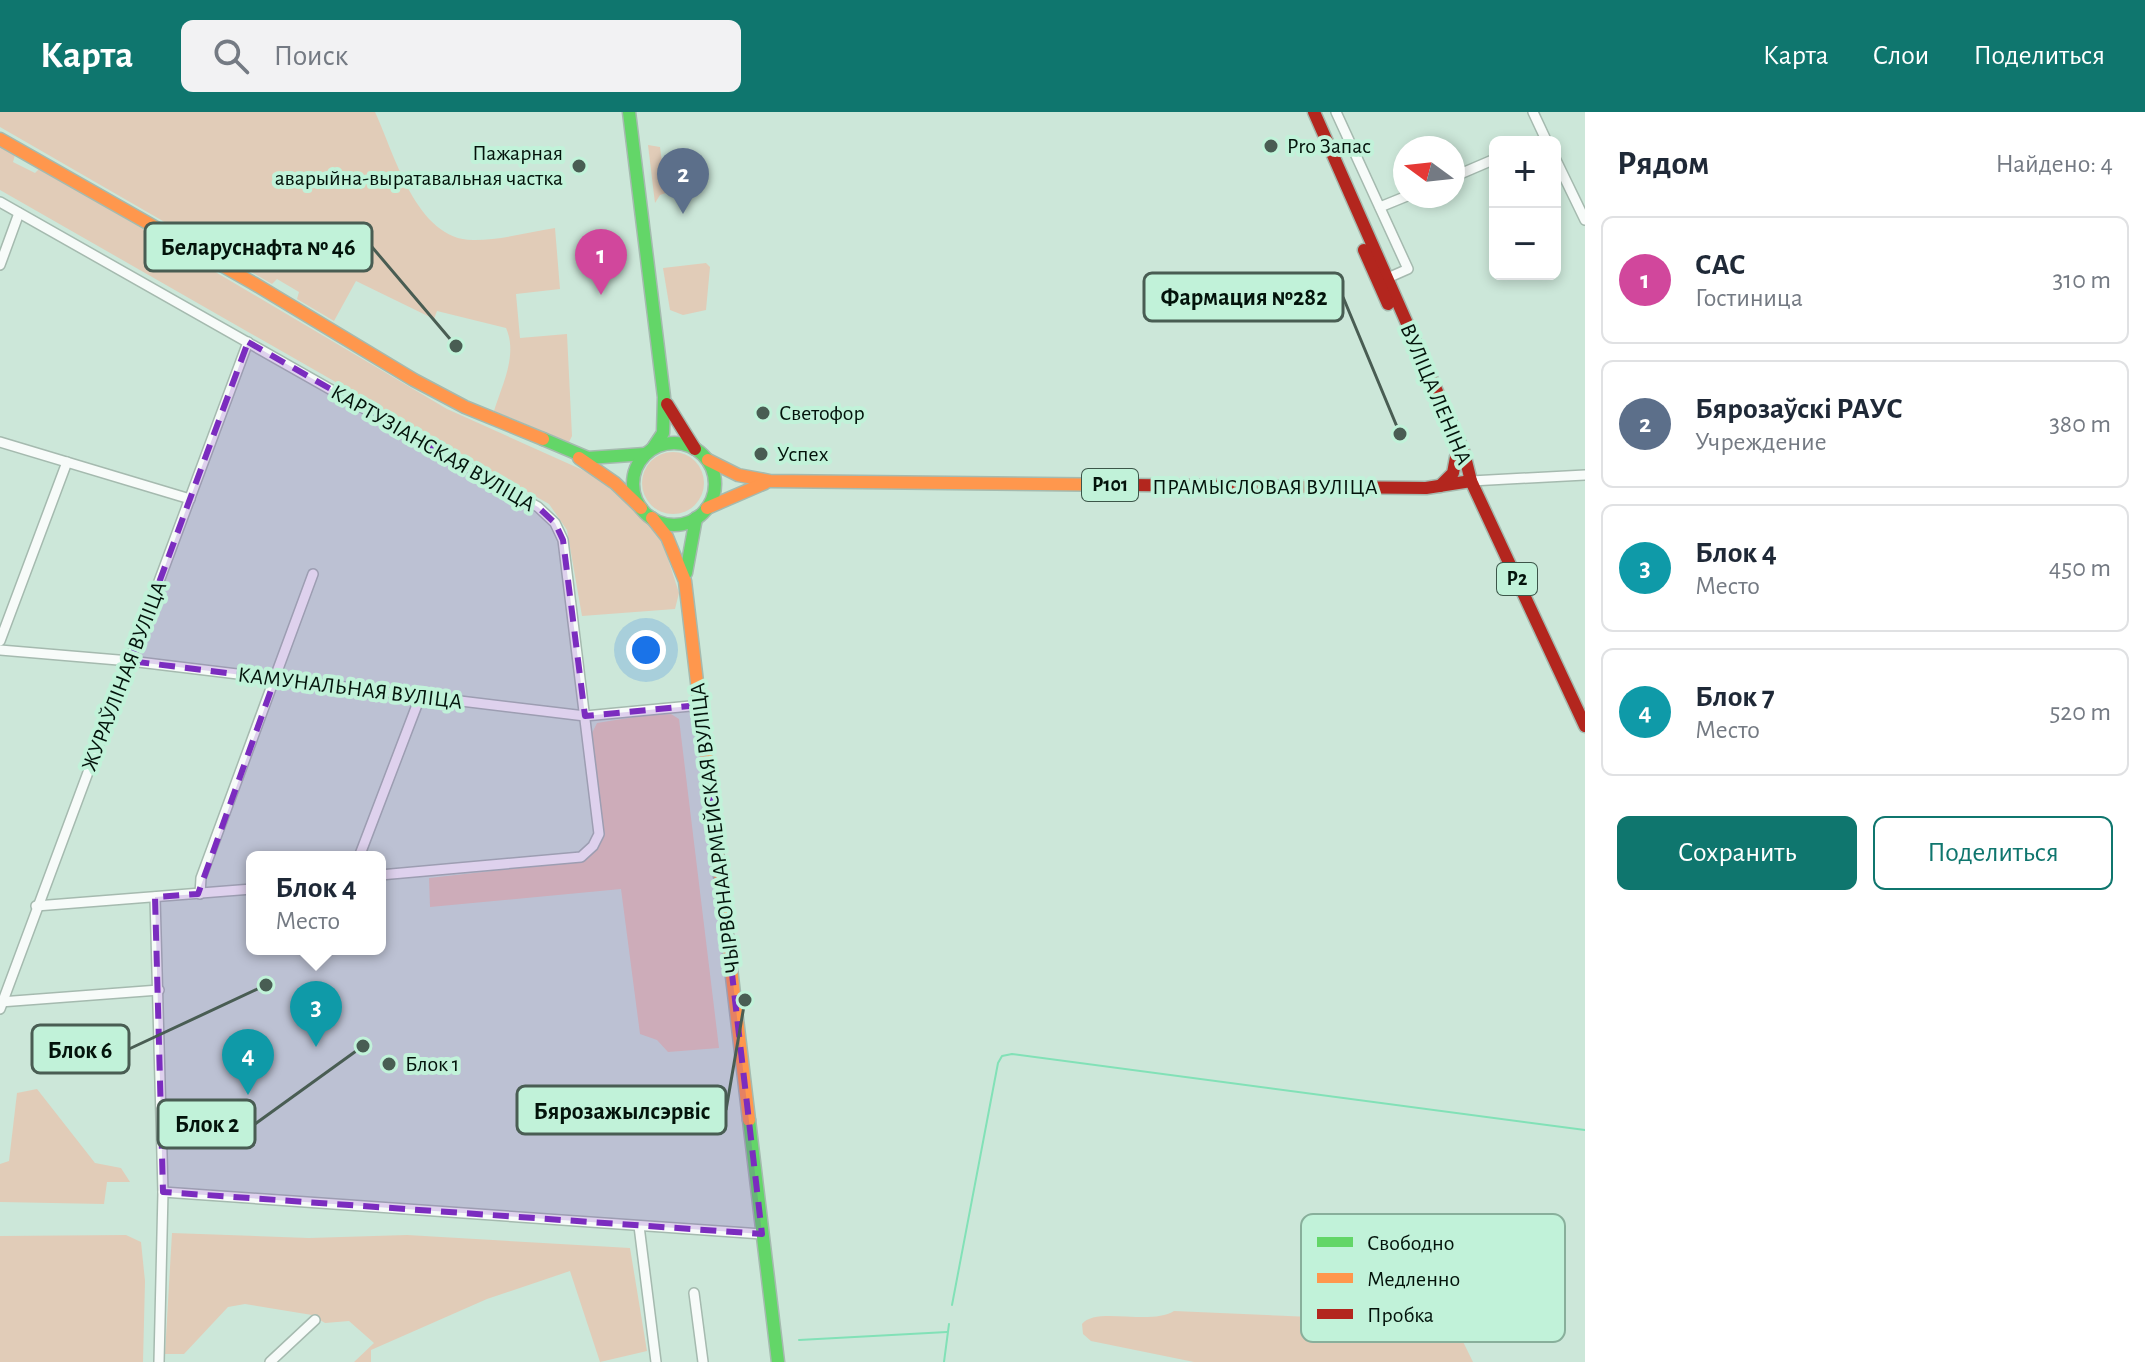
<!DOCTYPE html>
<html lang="ru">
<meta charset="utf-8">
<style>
body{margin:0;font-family:"Alegreya Sans",sans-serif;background:#f2f2f3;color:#1f2937}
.controls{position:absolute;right:24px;top:24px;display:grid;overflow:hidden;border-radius:12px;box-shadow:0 4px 12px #0003}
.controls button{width:72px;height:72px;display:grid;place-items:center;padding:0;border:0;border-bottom:2px solid #e0e1e3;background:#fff;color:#1f2937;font:40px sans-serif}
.compass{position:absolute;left:1393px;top:24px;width:72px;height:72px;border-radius:50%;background:#fff;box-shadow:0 4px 12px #0003;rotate:285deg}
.you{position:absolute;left:646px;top:538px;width:28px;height:28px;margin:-20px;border:6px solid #fff;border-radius:50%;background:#1a73e8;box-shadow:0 0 0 12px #1a73e833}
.badge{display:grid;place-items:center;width:52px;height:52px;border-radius:50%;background:#0f766e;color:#fff;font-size:26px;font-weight:700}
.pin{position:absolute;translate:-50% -66px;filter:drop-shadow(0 2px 4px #0008)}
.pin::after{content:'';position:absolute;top:42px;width:28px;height:24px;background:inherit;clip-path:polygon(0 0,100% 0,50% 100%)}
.popup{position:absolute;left:246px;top:739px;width:140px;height:104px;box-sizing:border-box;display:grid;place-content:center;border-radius:12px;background:#fff;filter:drop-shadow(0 2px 6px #0005);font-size:26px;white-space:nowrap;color:#747a83}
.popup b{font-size:30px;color:#1f2937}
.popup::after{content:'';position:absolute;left:50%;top:100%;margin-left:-16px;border:16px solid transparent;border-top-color:#fff}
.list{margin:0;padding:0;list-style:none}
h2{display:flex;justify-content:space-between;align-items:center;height:104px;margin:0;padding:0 32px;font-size:34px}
h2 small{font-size:26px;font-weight:400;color:#747a83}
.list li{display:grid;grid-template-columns:52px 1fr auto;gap:24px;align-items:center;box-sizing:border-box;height:128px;margin:0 16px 16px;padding:0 16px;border:2px solid #e0e1e3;border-radius:12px}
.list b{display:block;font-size:30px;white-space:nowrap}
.list p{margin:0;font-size:26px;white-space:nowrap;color:#747a83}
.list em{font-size:26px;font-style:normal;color:#747a83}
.actions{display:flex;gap:16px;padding:24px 32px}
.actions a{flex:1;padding:18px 0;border:2px solid #0f766e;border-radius:12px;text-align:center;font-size:28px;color:#0f766e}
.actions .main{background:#0f766e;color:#fff}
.icon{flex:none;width:44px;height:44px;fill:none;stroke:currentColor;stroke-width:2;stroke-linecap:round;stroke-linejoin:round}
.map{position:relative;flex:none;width:1585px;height:1250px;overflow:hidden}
header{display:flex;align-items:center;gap:48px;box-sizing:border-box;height:112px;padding:0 40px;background:#0f766e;color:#fff}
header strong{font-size:38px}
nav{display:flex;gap:44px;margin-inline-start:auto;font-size:28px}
.search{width:560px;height:72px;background:#f2f2f3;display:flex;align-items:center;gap:20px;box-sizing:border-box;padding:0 28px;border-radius:12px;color:#747a83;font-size:30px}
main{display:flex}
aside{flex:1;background:#fff}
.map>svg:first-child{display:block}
</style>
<header>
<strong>Карта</strong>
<div class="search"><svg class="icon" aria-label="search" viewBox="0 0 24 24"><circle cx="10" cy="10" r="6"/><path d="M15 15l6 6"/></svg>Поиск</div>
<nav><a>Карта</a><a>Слои</a><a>Поделиться</a></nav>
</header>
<main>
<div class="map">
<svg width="1585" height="1250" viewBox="0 0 1585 1250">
<rect width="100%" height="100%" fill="#cce7d9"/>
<g fill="#e1ccb8">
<path d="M0,0H375C395,43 417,130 475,128C501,128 529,120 555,116L560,177L516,182L520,226L567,222L572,324L569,330L494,299C502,273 518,243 506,216L437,199L434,207L356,169L334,209L297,187L299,180L277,167L272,172L0,15Z"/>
<polygon points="648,33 660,35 666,81 660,83 655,91"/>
<polygon points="0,35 15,43 13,50 35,61 39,57 65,71 447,297 596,364 660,422 679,481 675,497 582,504 567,418 549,392 0,78"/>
<polygon points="706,151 710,155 706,198 683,203 670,198 663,156"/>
<circle cx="673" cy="371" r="31"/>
<path d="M647,603L671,602L679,607L719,936L668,940L657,928L640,922L621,777L430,795L429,766L582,749C593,743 599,737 603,724L592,621L597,611Z"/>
<polygon points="37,977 95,1051 121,1056 130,1070 107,1070 104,1092 0,1090 0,1052 9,1049 17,981"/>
<polygon points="172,1121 309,1126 407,1123 630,1136 647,1239 600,1250 570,1159 487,1187 371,1238 371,1250 354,1250 374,1231 349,1209 325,1211 312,1203 245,1192 228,1195 184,1242 165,1242"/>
<polygon points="126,1123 141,1130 145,1169 143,1250 0,1250 0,1124"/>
<path d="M1380,1195L1448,1199L1473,1250H1194L1091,1229L1083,1222L1082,1212C1096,1194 1150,1214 1174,1199L1312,1205L1338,1209L1372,1205Z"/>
</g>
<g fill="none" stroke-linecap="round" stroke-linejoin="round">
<g stroke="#82e1b7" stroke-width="2">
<polyline points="952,1193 998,951 1002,944 1012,942 1585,1018"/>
<polyline points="799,1228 947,1220"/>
<polyline points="944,1250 949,1212"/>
</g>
<defs>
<g id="street">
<polyline points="1336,0 1408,157 1383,168"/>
<polyline points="1533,0 1547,30"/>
<polyline points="1555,46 1585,108"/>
<polyline points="1453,65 1495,47"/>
<polyline points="0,90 538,395 555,411 563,428 599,722 593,734 581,745 380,763"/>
<polyline points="1380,95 1407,84"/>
<polyline points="0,153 19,101"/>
<polyline points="0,330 190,387"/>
<polyline points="1471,369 1585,363"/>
<polyline points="0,529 67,350"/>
<polyline points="0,538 130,549 585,604 701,593"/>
<polyline points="359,745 420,585"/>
<polyline points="200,782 201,766 313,462"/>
<polyline points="155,785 163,1080 159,1250"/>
<polyline points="36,794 252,777"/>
<polyline points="0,890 159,878"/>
<polyline points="0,897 248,230"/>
<polyline points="163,1080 762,1122"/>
<polyline points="639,1114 656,1250"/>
<polyline points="694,1181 703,1250"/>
<polyline points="270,1250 315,1208"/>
</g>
<g id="fast">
<polyline points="629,0 664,285 663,321 653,336"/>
<polyline points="543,327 588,346 645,342"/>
<circle cx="674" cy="372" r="41"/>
<polyline points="686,461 696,406"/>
<polyline points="749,1008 778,1250"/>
</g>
<g id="slow">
<polyline points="0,27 253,171 414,268 465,295 543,327"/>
<polyline points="579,346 615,371 641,396"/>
<polyline points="708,348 738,363 770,369 1131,373"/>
<polyline points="707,396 765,371"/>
<polyline points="652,406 667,425 685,469 749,1008"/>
</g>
<g id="jam">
<polyline points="1314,0 1464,341 1471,369 1585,614"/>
<polyline points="1364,138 1388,192"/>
<polyline points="667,292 695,337"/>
<polyline points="1131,373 1426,376 1471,369"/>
<polyline points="1440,374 1453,361 1456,345"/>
</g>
</defs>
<use href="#street" stroke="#a5baaf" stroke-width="12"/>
<use href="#fast" stroke="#a5baaf" stroke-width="15"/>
<use href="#slow" stroke="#a5baaf" stroke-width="15"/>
<use href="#jam" stroke="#a5baaf" stroke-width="15"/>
<use href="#street" stroke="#f7fbf9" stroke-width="9"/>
<use href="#fast" stroke="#63d668" stroke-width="12"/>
<use href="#slow" stroke="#ff974d" stroke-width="12"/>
<use href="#jam" stroke="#b3261e" stroke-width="12"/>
</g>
<path fill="#7b2cbf" fill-opacity="0.2" stroke="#7b2cbf" stroke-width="6" stroke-dasharray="16 10" stroke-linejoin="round" d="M248,230L538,395L555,411L563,428L585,604L701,593L762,1122L163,1080L155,785L198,782L275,567L130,549Z"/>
<g fill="#495d53" stroke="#c1f2d9" stroke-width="3">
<circle cx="1271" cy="34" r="8"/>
<circle cx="579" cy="54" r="8"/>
<circle cx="763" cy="301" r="8"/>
<circle cx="761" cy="342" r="8"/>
<circle cx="389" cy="952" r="8"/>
</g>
<g text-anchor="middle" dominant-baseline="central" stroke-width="8" stroke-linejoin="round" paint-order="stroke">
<g fill="#c1f2d9" stroke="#3c5649" stroke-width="2">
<rect x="1082" y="357" width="56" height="32" rx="6"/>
<rect x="1497" y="451" width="40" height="32" rx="6"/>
</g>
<g font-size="20" font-weight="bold" fill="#03130b">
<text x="1110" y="373">Р101</text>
<text x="1517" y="467">Р2</text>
</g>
<g font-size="22" fill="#03130b" stroke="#c1f2d9" text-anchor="start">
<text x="1287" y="34">Pro Запас</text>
<text x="563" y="41" text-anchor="end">Пажарная<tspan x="563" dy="25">аварыйна-выратавальная частка</tspan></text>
<text x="779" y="301">Светофор</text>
<text x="777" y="342">Успех</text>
<text x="405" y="952">Блок 1</text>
</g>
<g font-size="22" fill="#03130b" stroke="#c1f2d9">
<text transform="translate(1436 282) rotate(67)">ВУЛІЦА ЛЕНІНА</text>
<text transform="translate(433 336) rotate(30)">КАРТУЗІАНСКАЯ ВУЛІЦА</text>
<text x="1265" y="375">ПРАМЫСЛОВАЯ ВУЛІЦА</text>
<text transform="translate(124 564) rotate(-69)">ЖУРАЎЛІНАЯ ВУЛІЦА</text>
<text transform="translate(350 576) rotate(7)">КАМУНАЛЬНАЯ ВУЛІЦА</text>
<text transform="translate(715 716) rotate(-97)">ЧЫРВОНААРМЕЙСКАЯ ВУЛІЦА</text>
</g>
</g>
<rect x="1301" y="1102" width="264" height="128" rx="12" fill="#c1f2d9" stroke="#88af9b" stroke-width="2"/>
<rect x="1317" y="1125" width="36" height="10" fill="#63d668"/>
<rect x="1317" y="1161" width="36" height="10" fill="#ff974d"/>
<rect x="1317" y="1197" width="36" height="10" fill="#b3261e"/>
<g font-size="22" fill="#03130b">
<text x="1367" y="1138">Свободно</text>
<text x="1367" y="1174">Медленно</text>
<text x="1367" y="1210">Пробка</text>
</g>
<path fill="none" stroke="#495d53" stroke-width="3" d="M456 234L372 135M1400 322L1343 185M266 873L129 937M745 888L726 998M363 934L255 1012"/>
<g fill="#495d53" stroke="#c1f2d9" stroke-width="3">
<circle cx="456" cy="234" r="8"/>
<circle cx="1400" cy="322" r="8"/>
<circle cx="266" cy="873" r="8"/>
<circle cx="745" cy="888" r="8"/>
<circle cx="363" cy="934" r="8"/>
</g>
<g fill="#c1f2d9" stroke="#495d53" stroke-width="3">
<rect x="145" y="111" width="227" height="48" rx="8"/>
<rect x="1144" y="161" width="199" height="48" rx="8"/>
<rect x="32" y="913" width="97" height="48" rx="8"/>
<rect x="517" y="974" width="209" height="48" rx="8"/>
<rect x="158" y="988" width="97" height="48" rx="8"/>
</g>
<g font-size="24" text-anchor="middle" font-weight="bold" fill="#03130b">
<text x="258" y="143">Беларуснафта № 46</text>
<text x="1244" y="193">Фармация №282</text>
<text x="80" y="946">Блок 6</text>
<text x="622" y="1007">Бярозажылсэрвіс</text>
<text x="207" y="1020">Блок 2</text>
</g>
</svg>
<div class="controls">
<button>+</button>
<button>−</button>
</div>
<svg class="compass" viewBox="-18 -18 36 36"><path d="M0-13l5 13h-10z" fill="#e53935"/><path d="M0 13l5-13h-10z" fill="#747a83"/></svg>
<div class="you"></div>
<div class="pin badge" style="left:601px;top:183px;background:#d1479c">1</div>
<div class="pin badge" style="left:683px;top:102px;background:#5c6f8a">2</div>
<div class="pin badge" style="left:316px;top:935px;background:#0f9aa8">3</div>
<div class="popup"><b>Блок 4</b>Место</div>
<div class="pin badge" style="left:248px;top:983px;background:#0f9aa8">4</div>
</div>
<aside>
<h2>Рядом<small>Найдено: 4</small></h2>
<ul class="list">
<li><span class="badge" style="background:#d1479c">1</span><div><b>САС</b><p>Гостиница</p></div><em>310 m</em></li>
<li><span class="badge" style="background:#5c6f8a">2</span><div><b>Бярозаўскі РАУС</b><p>Учреждение</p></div><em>380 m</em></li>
<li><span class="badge" style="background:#0f9aa8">3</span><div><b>Блок 4</b><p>Место</p></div><em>450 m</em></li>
<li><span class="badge" style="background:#0f9aa8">4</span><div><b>Блок 7</b><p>Место</p></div><em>520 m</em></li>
</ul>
<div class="actions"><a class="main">Сохранить</a><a>Поделиться</a></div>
</aside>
</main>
